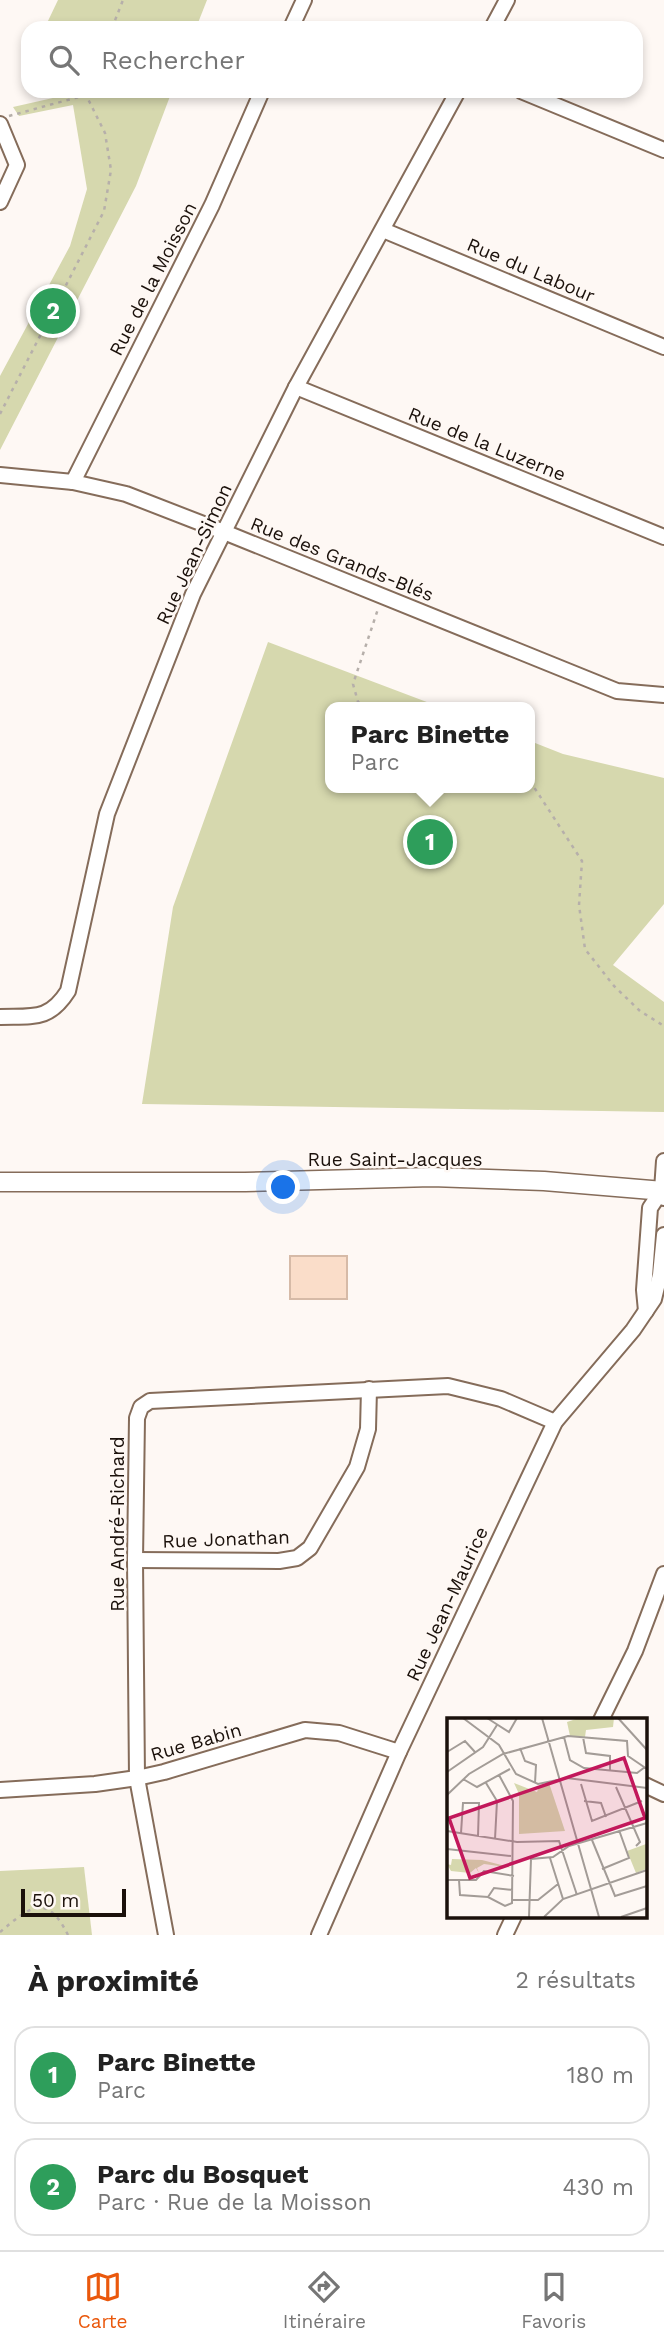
<!DOCTYPE html>
<html lang="fr">
<meta charset="utf-8">
<style>
body{margin:0;font-family:"Work Sans",sans-serif;background:#f6f6f6;color:#222}
.scale{position:absolute;left:21px;bottom:18px;width:105px;box-sizing:border-box;padding-left:7px;border:4px solid #1b110b;border-top:0;font-size:19px;line-height:24px;white-space:nowrap;color:#1b110b;-webkit-text-stroke:5px #fef8f4;paint-order:stroke}
.you{position:absolute;left:284px;top:1188px;width:24px;height:24px;margin:-18px;border:5px solid #fff;border-radius:50%;background:#1a73e8;box-shadow:0 0 0 10px #1a73e833}
.badge{display:grid;place-items:center;width:46px;height:46px;border-radius:50%;background:#ea580c;color:#fff;font-size:23px;font-weight:700}
.pin{position:absolute;translate:-50% -50%;border:4px solid #fff;box-shadow:0 2px 7px #0006}
.popup{position:absolute;left:325px;top:702px;width:210px;height:91px;box-sizing:border-box;display:grid;place-content:center;border-radius:14px;background:#fff;filter:drop-shadow(0 2px 5px #0005);font-size:23px;white-space:nowrap;color:#767676}
.popup b{font-size:26px;color:#222}
.popup::after{content:'';position:absolute;left:50%;top:100%;margin-left:-14px;border:14px solid transparent;border-top-color:#fff}
.list{margin:0;padding:0;list-style:none}
h2{display:flex;justify-content:space-between;align-items:center;height:91px;margin:0;padding:0 28px;font-size:30px}
h2 small{font-size:23px;font-weight:400;color:#767676}
.list li{display:grid;grid-template-columns:46px 1fr auto;gap:21px;align-items:center;box-sizing:border-box;height:98px;margin:0 14px 14px;padding:0 14px;border:2px solid #e0e0e0;border-radius:21px}
.list b{display:block;font-size:26px;white-space:nowrap}
.list p{margin:0;font-size:23px;white-space:nowrap;color:#767676}
.list em{font-size:23px;font-style:normal;color:#767676}
.icon{flex:none;width:38px;height:38px;fill:none;stroke:currentColor;stroke-width:2;stroke-linecap:round;stroke-linejoin:round}
.map{position:relative;flex:none;width:664px;height:1935px;overflow:hidden}
.search{position:absolute;background:#fff;box-shadow:0 4px 10px #0003;left:21px;right:21px;top:21px;height:77px;display:flex;align-items:center;gap:18px;box-sizing:border-box;padding:0 24px;border-radius:21px;color:#767676;font-size:26px}
.sheet{height:315px;background:#fff}
nav{display:flex;justify-content:space-around;align-items:center;box-sizing:border-box;height:98px;border-top:2px solid #e0e0e0;background:#fff;font-size:19px;color:#767676}
nav a{display:grid;justify-items:center;gap:4px}
nav .on{color:#ea580c}
.map>svg:first-child{display:block}
</style>
<div class="map">
<svg width="664" height="1935" viewBox="0 0 664 1935">
<rect width="100%" height="100%" fill="#fef8f4"/>
<g fill="#d6d8ae">
<polygon points="58,0 207,0 196,28 49,28 47,23"/>
<polygon points="75,91 172,91 136,186 0,450 0,376 70,246 87,189 73,105 19,116 13,107 75,93"/>
<polygon points="268,642 440,707 330,707 330,788 530,788 530,741 563,754 664,778 664,904 613,965 664,1002 664,1112 142,1104 173,907"/>
<polygon points="84,1867 92,1935 0,1935 0,1871"/>
</g>
<rect fill="#faddc9" stroke="#d6baa7" stroke-width="2" x="290" y="1256" width="57" height="43"/>
<g fill="none" stroke-linecap="round" stroke-linejoin="round">
<defs>
<g id="minor">
<polyline points="291,28 304,0"/>
<polyline points="492,28 507,0"/>
<polyline points="521,91 664,150"/>
<polyline points="0,124 17,165 0,202"/>
<polyline points="383,230 664,347"/>
<polyline points="296,387 664,537"/>
<polyline points="0,475 73,482 126,494 224,532 617,691 664,695"/>
<polyline points="73,482 212,205 262,91"/>
<path d="M0,1017C33,1016 49,1021 68,991L107,814L193,594L296,387L458,91"/>
<polyline points="664,1161 662,1190 664,1198"/>
<polyline points="646,1311 644,1290 650,1208 662,1190"/>
<polyline points="135,1560 279,1561 297,1558 310,1548 357,1467 368,1429 369,1389"/>
<polyline points="601,1720 635,1651 664,1574"/>
<polyline points="645,1785 664,1794"/>
<polyline points="0,1790 95,1784 137,1778 164,1772 305,1730 339,1733 399,1752"/>
<polyline points="166,1935 137,1778 135,1560 137,1418 141,1407 150,1401 448,1386 501,1399 555,1422"/>
<polyline points="319,1935 399,1752 555,1422 633,1330 654,1299 660,1275 664,1235"/>
<polyline points="505,1935 514,1916"/>
</g>
<polyline id="tertiary" points="0,1182 245,1182 432,1177 544,1181 664,1191"/>
</defs>
<use href="#minor" stroke="#856c5a" stroke-width="18"/>
<use href="#tertiary" stroke="#856c5a" stroke-width="21"/>
<g stroke="#b6afaa" stroke-width="2.5" stroke-dasharray="3.5 5" stroke-linecap="butt">
<polyline points="112,28 123,0"/>
<polyline points="9,116 86,95 88,91"/>
<polyline points="0,414 104,211 111,170 105,133 86,95"/>
<polyline points="367,707 358,702 353,684 378,609"/>
<polyline points="530,781 582,861 579,905 585,949 614,986 640,1011 664,1026"/>
<path d="M0,1932C29,1908 46,1891 68,1935"/>
</g>
<use href="#minor" stroke="#fff" stroke-width="14"/>
<use href="#tertiary" stroke="#fff" stroke-width="18"/>
</g>
<g text-anchor="middle" dominant-baseline="central" stroke-width="5" stroke-linejoin="round" paint-order="stroke">
<g font-size="19" fill="#1b110b" stroke="#fef8f4">
<text transform="translate(531 270) rotate(23)">Rue du Labour</text>
<text transform="translate(153 279) rotate(-63)">Rue de la Moisson</text>
<text transform="translate(487 444) rotate(22)">Rue de la Luzerne</text>
<text transform="translate(194 554) rotate(-65)">Rue Jean-Simon</text>
<text transform="translate(342 559) rotate(22)">Rue des Grands-Blés</text>
<text x="395" y="1159">Rue Saint-Jacques</text>
<text transform="translate(117 1524) rotate(-90)">Rue André-Richard</text>
<text transform="translate(226 1539) rotate(-2)">Rue Jonathan</text>
<text transform="translate(447 1604) rotate(-65)">Rue Jean-Maurice</text>
<text transform="translate(196 1742) rotate(-16)">Rue Babin</text>
</g>
</g>
<g transform="translate(447 1718)">
<rect width="200" height="200" fill="#fef8f4"/>
<path d="M132,0H167L166,9L139,12L138,19L123,18L120,4ZM67,65L90,74L93,67L102,65L118,113L72,116V76ZM199,126V151L189,155L180,133ZM5,141L35,142L66,150L37,146L30,150L32,155L29,150L23,155L4,153L0,146L4,147Z" fill="#d6d8ae"/>
<path fill="none" stroke="#a39c97" stroke-width="2" d="M16,0L52,27L69,56L91,66L120,60L200,70M40,0L62,14L70,0M95,0L152,199M171,0L200,32M117,19L123,42L137,50L190,55L198,49M136,19L139,35L163,38V52M73,30L78,43L89,47L88,65M0,34L18,23L28,34M0,54L36,29L50,7M16,61L30,69L63,51M39,65L50,83L48,121M134,66L145,103L195,83M169,69L193,124L189,128M0,77L22,56L56,36L121,18L180,23L181,38L200,51M137,83L154,85L159,99M0,113L70,124L112,123L130,177M14,115L16,85H32L31,118M145,122L168,178L200,168M0,131L64,138M103,140L116,181M155,151L182,140L172,112M0,162H29L37,153L67,158M12,162L13,177L41,179L58,188L65,185L66,83L52,57M41,179L47,170L66,172M66,182H91L111,166M82,199L84,141L106,139L122,128L200,105M97,199L116,181L200,152M174,199L200,190"/>
<path fill="#c2185b" fill-opacity="0.15" stroke="#c2185b" stroke-width="3.5" d="M177,40L198,100L23,160L2,100Z"/>
<rect width="200" height="200" fill="none" stroke="#1b110b" stroke-width="3.5"/>
</g>
</svg>
<div class="scale">50 m</div>
<div class="you"></div>
<div class="pin badge" style="left:430px;top:842px;background:#2e9e5b">1</div>
<div class="popup"><b>Parc Binette</b>Parc</div>
<div class="pin badge" style="left:53px;top:311px;background:#2e9e5b">2</div>
<div class="search"><svg class="icon" aria-label="search" viewBox="0 0 24 24"><circle cx="10" cy="10" r="6"/><path d="M15 15l6 6"/></svg>Rechercher</div>
</div>
<section class="sheet">
<h2>À proximité<small>2 résultats</small></h2>
<ul class="list">
<li><span class="badge" style="background:#2e9e5b">1</span><div><b>Parc Binette</b><p>Parc</p></div><em>180 m</em></li>
<li><span class="badge" style="background:#2e9e5b">2</span><div><b>Parc du Bosquet</b><p>Parc · Rue de la Moisson</p></div><em>430 m</em></li>
</ul>
</section>
<nav>
<a class="on"><svg class="icon" aria-label="map" viewBox="0 0 24 24"><path d="M3 6l6-2 6 2 6-2v14l-6 2-6-2-6 2zM9 4v14M15 6v14"/></svg>Carte</a>
<a><svg class="icon" aria-label="directions" viewBox="0 0 24 24"><path d="M12 3l9 9-9 9-9-9zM9 14v-3h6M13 9l2 2-2 2"/></svg>Itinéraire</a>
<a><svg class="icon" aria-label="saved" viewBox="0 0 24 24"><path d="M7 4h10v16l-5-4-5 4z"/></svg>Favoris</a>
</nav>
